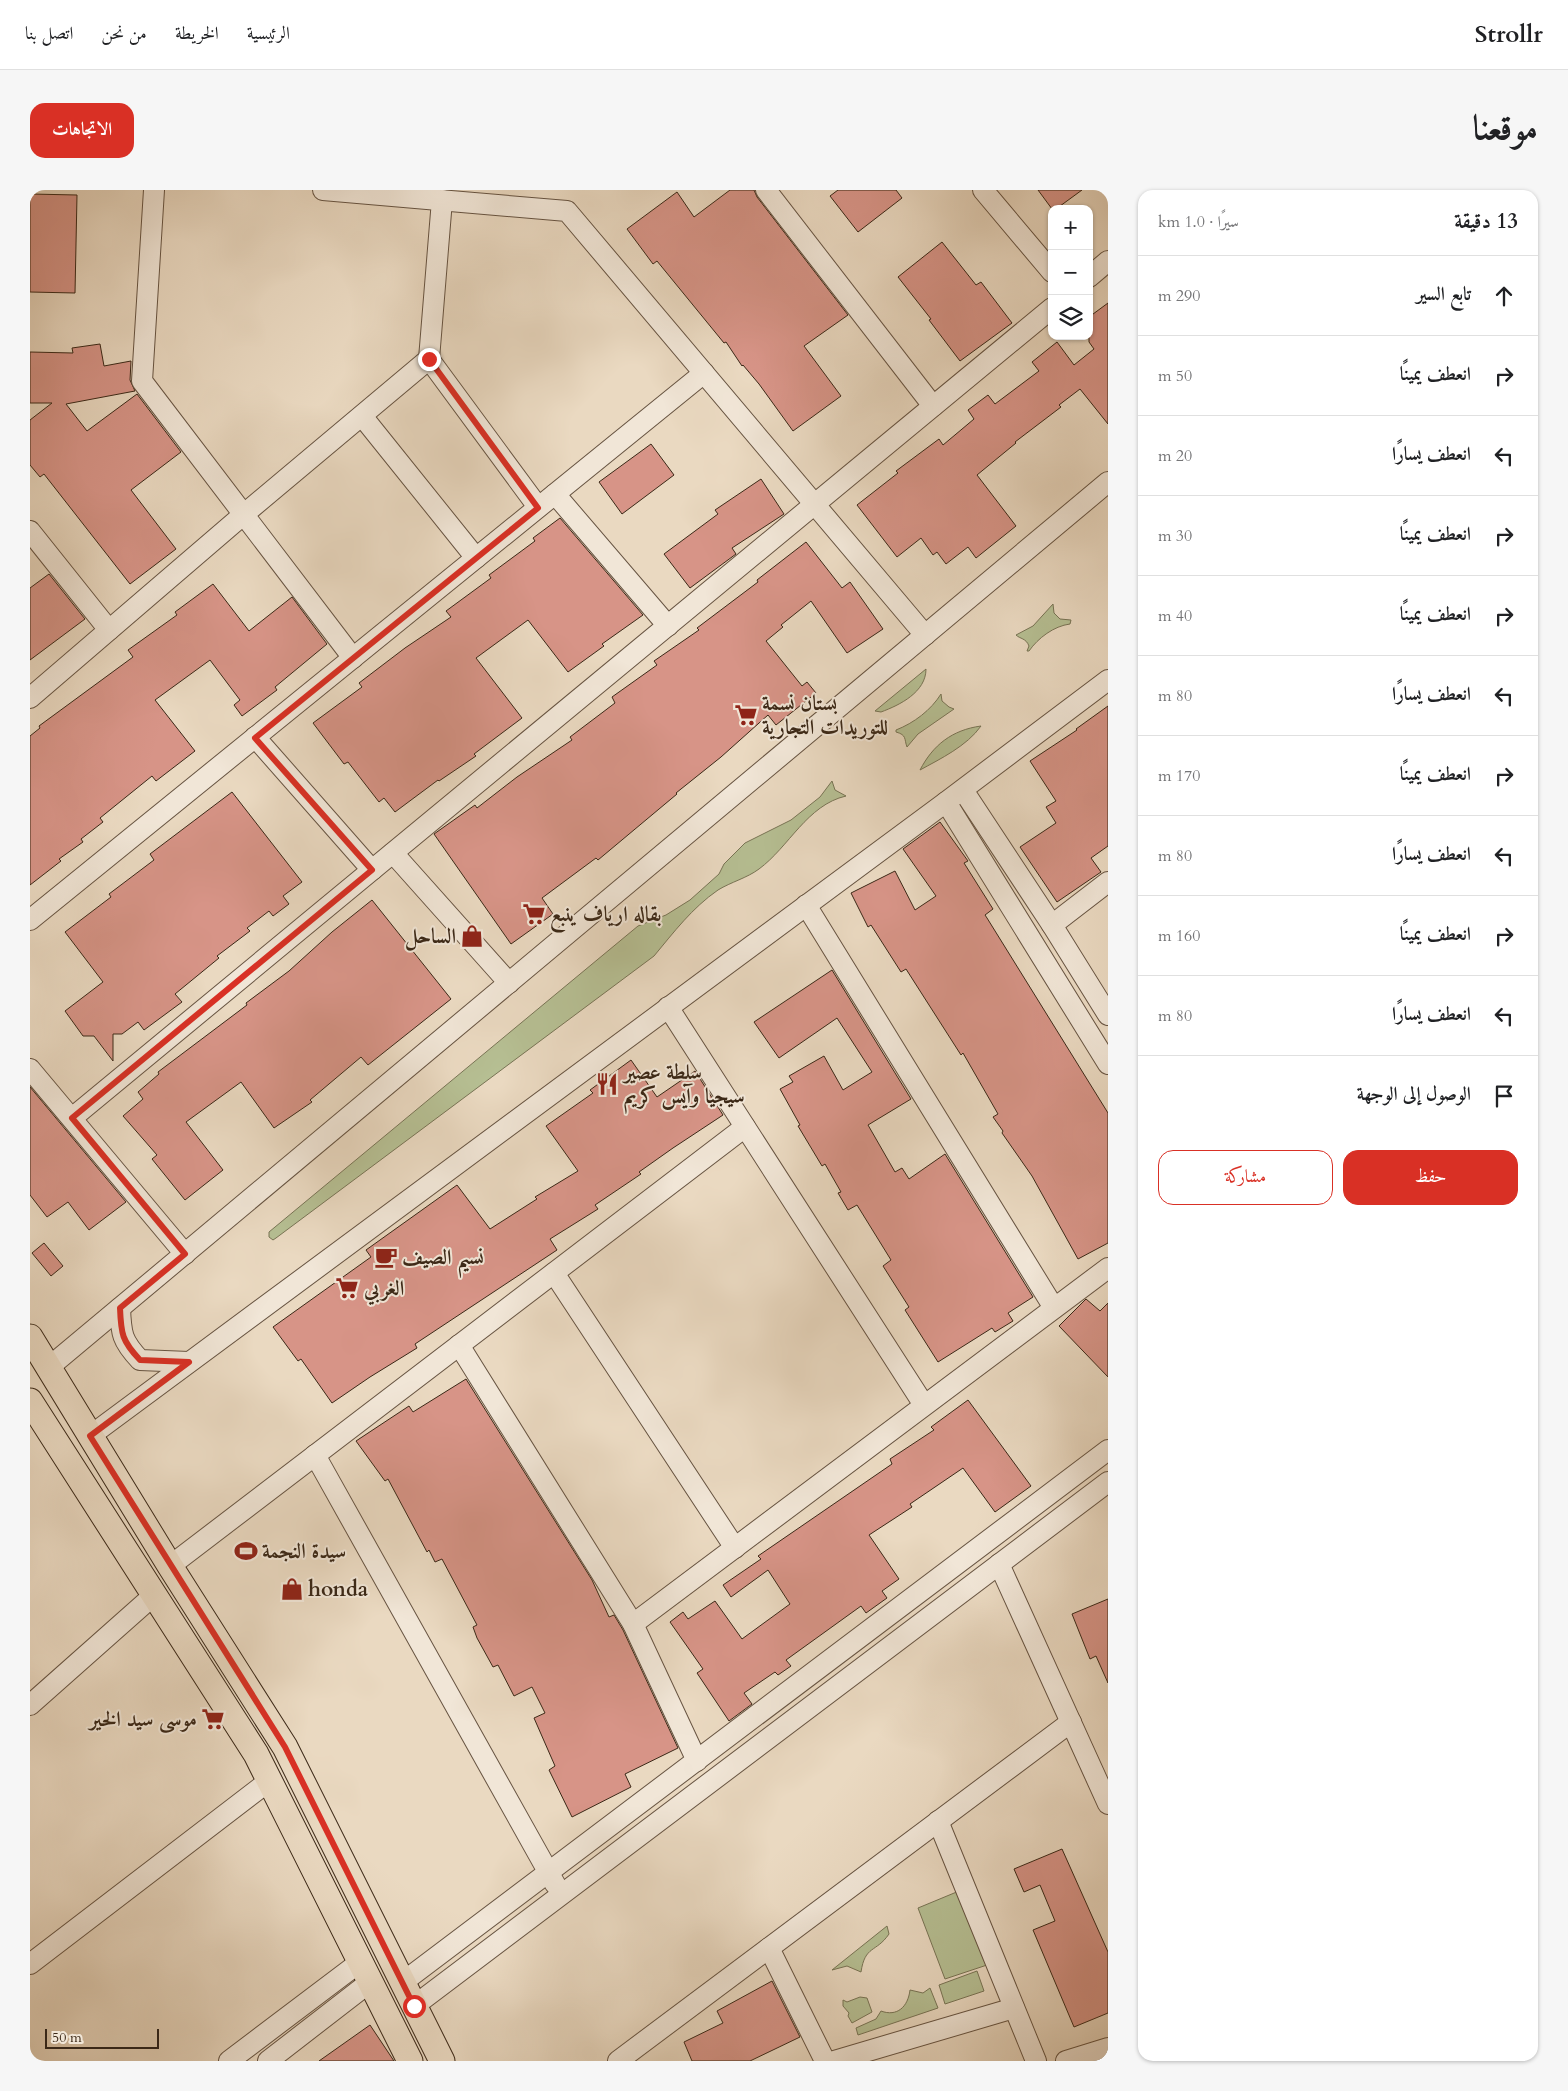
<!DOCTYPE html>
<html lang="ar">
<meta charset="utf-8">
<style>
body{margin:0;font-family:Cardo,Amiri,serif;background:#f6f6f6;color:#202124;direction:rtl}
.controls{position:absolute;right:15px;top:15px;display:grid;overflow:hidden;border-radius:10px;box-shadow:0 1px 4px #0004}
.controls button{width:45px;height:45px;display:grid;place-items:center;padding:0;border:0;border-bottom:1px solid #e0e0e0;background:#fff;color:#202124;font:25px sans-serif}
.scale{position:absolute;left:15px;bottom:12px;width:114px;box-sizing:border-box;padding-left:5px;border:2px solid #3b2817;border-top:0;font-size:14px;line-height:18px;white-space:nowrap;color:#3b2817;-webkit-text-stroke:4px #f1e6d7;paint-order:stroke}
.stop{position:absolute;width:15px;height:15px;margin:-11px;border:4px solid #d93025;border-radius:50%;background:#fff}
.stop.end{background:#d93025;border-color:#fff;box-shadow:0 1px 5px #0008}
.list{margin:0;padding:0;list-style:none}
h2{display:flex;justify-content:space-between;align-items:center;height:65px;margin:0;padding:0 20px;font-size:21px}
h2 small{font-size:16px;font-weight:400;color:#757577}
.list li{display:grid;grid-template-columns:32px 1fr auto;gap:15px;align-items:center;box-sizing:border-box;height:80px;padding:0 20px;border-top:1px solid #e0e0e0}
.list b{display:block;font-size:19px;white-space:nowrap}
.list em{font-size:16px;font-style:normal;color:#757577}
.actions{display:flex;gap:10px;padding:15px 20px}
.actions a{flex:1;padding:11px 0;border:1px solid #d93025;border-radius:15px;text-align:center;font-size:18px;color:#d93025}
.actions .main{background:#d93025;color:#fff}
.icon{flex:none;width:28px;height:28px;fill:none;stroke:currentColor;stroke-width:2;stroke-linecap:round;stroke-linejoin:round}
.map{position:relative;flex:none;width:1078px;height:1871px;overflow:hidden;direction:ltr;border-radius:15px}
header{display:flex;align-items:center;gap:30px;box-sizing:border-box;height:70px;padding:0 25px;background:#fff;border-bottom:1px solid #e0e0e0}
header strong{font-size:24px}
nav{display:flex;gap:28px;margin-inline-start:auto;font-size:18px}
.intro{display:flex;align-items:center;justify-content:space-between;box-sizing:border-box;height:120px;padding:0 30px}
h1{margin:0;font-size:35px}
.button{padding:12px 22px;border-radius:15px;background:#d93025;color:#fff;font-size:18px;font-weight:700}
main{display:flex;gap:30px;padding:0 30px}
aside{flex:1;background:#fff;border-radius:15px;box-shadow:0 1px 4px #0004}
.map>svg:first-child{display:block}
</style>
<header>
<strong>Strollr</strong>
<nav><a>الرئيسية</a><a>الخريطة</a><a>من نحن</a><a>اتصل بنا</a></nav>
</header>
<div class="intro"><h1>موقعنا</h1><a class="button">الاتجاهات</a></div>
<main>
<aside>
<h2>13 دقيقة<small>سيرًا · 1.0 km</small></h2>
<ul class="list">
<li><svg class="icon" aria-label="ahead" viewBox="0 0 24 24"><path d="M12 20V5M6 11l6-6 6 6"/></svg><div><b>تابع السير</b></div><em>290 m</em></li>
<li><svg class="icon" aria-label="right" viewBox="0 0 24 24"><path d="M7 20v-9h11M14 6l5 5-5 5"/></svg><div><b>انعطف يمينًا</b></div><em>50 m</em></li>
<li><svg class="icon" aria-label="left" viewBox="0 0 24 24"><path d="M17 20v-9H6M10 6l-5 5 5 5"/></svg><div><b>انعطف يسارًا</b></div><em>20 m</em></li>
<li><svg class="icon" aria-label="right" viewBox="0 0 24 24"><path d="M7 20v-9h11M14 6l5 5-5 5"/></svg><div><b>انعطف يمينًا</b></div><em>30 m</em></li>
<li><svg class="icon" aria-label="right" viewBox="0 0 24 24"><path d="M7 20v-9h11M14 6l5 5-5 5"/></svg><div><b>انعطف يمينًا</b></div><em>40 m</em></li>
<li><svg class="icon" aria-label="left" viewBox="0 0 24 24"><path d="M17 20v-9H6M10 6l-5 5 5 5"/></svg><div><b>انعطف يسارًا</b></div><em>80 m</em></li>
<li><svg class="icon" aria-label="right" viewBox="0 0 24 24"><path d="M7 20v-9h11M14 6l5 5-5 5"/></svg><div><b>انعطف يمينًا</b></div><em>170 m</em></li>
<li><svg class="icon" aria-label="left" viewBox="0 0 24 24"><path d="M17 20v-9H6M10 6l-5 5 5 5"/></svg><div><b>انعطف يسارًا</b></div><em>80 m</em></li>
<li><svg class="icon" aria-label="right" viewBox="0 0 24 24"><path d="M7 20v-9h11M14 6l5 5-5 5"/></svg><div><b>انعطف يمينًا</b></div><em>160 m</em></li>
<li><svg class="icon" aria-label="left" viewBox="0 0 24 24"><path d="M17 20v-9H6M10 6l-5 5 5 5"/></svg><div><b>انعطف يسارًا</b></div><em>80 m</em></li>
<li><svg class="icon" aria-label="arrive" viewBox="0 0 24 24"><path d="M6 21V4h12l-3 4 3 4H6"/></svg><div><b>الوصول إلى الوجهة</b></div></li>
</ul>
<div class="actions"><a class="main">حفظ</a><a>مشاركة</a></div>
</aside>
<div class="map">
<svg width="1078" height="1871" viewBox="0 0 1078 1871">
<rect width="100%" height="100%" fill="#ead9c1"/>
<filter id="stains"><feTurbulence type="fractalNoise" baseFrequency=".004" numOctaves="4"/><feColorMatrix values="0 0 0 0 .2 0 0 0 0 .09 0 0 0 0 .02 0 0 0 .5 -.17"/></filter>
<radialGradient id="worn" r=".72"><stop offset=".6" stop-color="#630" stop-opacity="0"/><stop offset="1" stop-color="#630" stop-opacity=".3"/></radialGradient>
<g fill="#b6bf93" stroke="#787455">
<path d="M1023,414L1024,423L1030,429L1041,430L1040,434C1024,436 1008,448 999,461H997L999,456C996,448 990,449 986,445L1003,436Z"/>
<path d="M896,479C896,502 870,515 851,522L845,521Z"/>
<path d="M911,504L912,511L919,517L924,519L888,544L877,557C874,549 877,545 866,542V540C884,533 901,520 911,504Z"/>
<path d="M951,536C937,556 910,569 890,580C903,555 922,540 951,536Z"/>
<path d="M802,591L805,600L816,606C777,615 759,657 729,679C717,688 701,692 688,700C662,718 644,742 624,766L246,1048L243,1050L239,1047V1042L608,736L636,725L660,710L689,684L694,674L715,653L761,630L790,607Z"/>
<polygon points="929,1701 960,1774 915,1789 888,1718"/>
<path d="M857,1736L859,1744C846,1763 835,1755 831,1782L817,1776L802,1780Z"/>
<polygon points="947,1781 954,1801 915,1814 909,1795"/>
<path d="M900,1798L908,1818L828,1845L826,1838L846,1829L851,1821C867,1827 878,1817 880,1800L893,1803Z"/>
<polygon points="830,1807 837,1808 842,1822 822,1833 818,1826 819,1823 813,1816 813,1810 817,1812"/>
</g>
<g fill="#d79487" stroke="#3b2817">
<polygon points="700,0 724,0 727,7 818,125 774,156 811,206 763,241 729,194 713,175 712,176 696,152 694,153 627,71 623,74 597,39 647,2 664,27"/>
<polygon points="808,0 866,0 872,8 828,42 800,6"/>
<polygon points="1008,0 1052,0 1026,19 1022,19"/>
<polygon points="0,4 47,5 45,103 0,102"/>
<polygon points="912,52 946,95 951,92 982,133 930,171 899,130 901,129 868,87"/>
<polygon points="1078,113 1078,234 1050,199 1029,215 1031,217 985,252 986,253 947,285 986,336 946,368 938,357 916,374 907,362 903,365 891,348 867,367 827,315 868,283 866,281 909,249 913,255 944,229 938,220 958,205 965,214 1009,181 1002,172 1027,152 1044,175 1064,159 1059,152 1059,127"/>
<polygon points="70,154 74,176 101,171 100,190 105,201 36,214 57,241 107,204 151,262 101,300 146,359 100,394 14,284 10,287 0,275 0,230 22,213 0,213 0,162 43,163 42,158"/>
<polygon points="621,254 644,285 592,324 569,292"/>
<polygon points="731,289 754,324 702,358 706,364 660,398 634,364 688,324 685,320"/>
<polygon points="530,328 613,425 572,454 574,456 538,482 498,430 446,468 492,528 444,564 446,566 409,591 408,590 365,622 354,608 349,612 318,572 314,574 283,533 332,497 329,493 375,458 421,427 416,421 461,388 459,385 505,351 503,348"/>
<polygon points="776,352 812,398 820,392 853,439 817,463 781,411 751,435 753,437 736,451 772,496 777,492 786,503 746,535 738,525 691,567 646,603 647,604 568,670 566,668 512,708 523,724 481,754 404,644 445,615 447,618 487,587 542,550 540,547 585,513 582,507 627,475 624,471 669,440 667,438 728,392 727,390"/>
<polygon points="19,384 55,429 0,470 0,398"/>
<polygon points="183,394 219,441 262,407 297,454 245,497 247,500 212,526 204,515 210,510 180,470 125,510 165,561 126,591 122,586 70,628 73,632 51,649 53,652 29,669 31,671 0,695 0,546 10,538 9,536 103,467 98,460 147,425 145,422"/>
<polygon points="1078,516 1078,656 1061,668 1071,682 1027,712 990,657 1026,633 1016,617 1026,611 1000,571 1047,540 1046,539"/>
<polygon points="202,602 272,692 253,706 259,714 243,726 239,721 217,738 220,741 187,766 189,768 145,804 152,812 114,840 108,832 92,844 83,844 83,871 64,846 53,846 35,821 73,792 35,742 81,707 79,704 124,670 120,664"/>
<polygon points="910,632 938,671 934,673 963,719 955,725 957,728 1078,923 1078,1053 1048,1069 1002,986 972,943 973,941 963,927 968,924 933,863 931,865 876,779 871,782 841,735 838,737 821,703 865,681 885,720 906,706 873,659"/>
<polygon points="342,710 421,809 338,875 331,867 280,910 282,912 244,938 211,892 156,932 193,980 155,1010 122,969 127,965 93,926 113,909 108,902 129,884 128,882 217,815 216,813 259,781 302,742"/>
<polygon points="802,780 881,909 838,935 865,982 872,978 879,989 915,964 1003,1107 978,1123 983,1131 965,1142 962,1138 908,1172 875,1120 879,1117 853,1076 861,1070 827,1015 818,1020 808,1003 811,1002 795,974 792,976 768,936 770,935 750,899 763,892 759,886 794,866 813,900 842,882 807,828 749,868 724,832"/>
<polygon points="601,870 627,907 665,881 693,925 643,958 609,982 611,984 565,1015 568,1019 520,1049 527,1060 385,1154 387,1158 340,1187 302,1213 271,1169 268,1171 243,1137 341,1067 336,1060 427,995 460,1039 507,1009 505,1007 548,981 516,936 563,903 560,900"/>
<polygon points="0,897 96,1012 59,1040 38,1012 17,1027 0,1005"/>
<polygon points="14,1053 33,1076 21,1086 2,1063"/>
<polygon points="1056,1109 1070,1121 1078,1113 1078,1187 1029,1136"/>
<polygon points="436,1189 562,1390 579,1427 584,1425 593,1440 648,1558 595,1584 601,1597 542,1627 519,1580 525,1576 504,1528 515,1523 502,1497 484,1506 468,1475 463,1477 447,1448 443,1437 447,1435 412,1369 405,1372 399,1360 397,1362 358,1289 355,1291 326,1251 379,1216 383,1222"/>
<polygon points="938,1210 1001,1296 965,1322 933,1278 880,1314 882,1317 839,1345 869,1389 852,1401 857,1408 836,1423 831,1416 756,1470 761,1476 748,1485 745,1482 714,1503 722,1514 699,1531 667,1483 673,1479 640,1432 653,1422 658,1429 685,1411 712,1449 760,1414 738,1380 701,1407 693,1395 731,1369 728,1366 862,1274 860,1269 904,1240 901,1237"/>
<polygon points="1078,1409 1078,1493 1066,1466 1060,1469 1042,1424"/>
<polygon points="1032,1659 1078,1762 1078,1823 1044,1837 1003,1740 1025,1731 1010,1695 994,1702 984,1679"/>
<polygon points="742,1791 770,1847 720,1871 662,1871 654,1852 693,1833 687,1821"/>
<polygon points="340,1835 364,1871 289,1871"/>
</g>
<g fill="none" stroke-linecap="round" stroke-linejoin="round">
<defs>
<g id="minor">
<polyline points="124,0 112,191 323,468"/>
<polyline points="293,0 537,21 895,445"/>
<polyline points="736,0 903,216"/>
<polyline points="953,0 1022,82"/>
<polyline points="1059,87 1078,71"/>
<polyline points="399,169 508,317"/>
<polyline points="332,226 446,368"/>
<polyline points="525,304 638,436"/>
<polyline points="0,341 79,440"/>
<polyline points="0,508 213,325 399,169 412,10"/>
<polyline points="225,547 342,680"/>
<polyline points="933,600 1022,735 1078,825"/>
<polyline points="916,612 1078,874"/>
<polyline points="363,663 479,793"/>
<polyline points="776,715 1024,1118"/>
<polyline points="0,730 674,183"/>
<polyline points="1022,735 1078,692"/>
<polyline points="638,817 894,1215"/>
<polyline points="0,879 155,1064"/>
<polyline points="42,928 1022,118"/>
<polyline points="524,1083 705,1358"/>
<path d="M90,1118C91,1144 92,1151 110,1170L159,1172"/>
<polyline points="429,1155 603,1434 667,1571"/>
<polyline points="18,1178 1078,292"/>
<polyline points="60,1246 916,612 1078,490"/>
<polyline points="285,1265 525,1694"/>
<polyline points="969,1374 1078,1614"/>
<polyline points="140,1376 715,937"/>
<polyline points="603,1434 1078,1078"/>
<polyline points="0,1515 124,1405"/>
<polyline points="908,1631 1006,1871"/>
<polyline points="739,1758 795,1871"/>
<polyline points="0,1774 239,1591"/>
<polyline points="373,1792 1078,1260"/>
<polyline points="384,1816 1078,1292"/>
<polyline points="199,1871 330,1772"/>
<polyline points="238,1871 340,1792"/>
<polyline points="588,1871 1041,1532"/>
<polyline points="804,1871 984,1818"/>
<polyline points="1036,1871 1078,1858"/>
</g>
<g id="major">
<polyline points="0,1147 140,1376 255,1557 412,1871"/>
<polyline points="0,1211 226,1564 380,1871"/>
</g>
</defs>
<use href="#minor" stroke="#675442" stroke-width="22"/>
<use href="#major" stroke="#3b2817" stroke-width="27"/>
<use href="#minor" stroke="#f1e6d7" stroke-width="20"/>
<use href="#major" stroke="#ead9c1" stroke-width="25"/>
</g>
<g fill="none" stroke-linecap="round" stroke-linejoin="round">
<path stroke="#d93025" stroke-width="6" d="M384,1816L255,1557L60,1246L159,1172L110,1170C92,1151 91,1144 90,1118L155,1064L42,928L342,680L225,548L508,318L399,169"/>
</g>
<defs>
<symbol id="supermarket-bare" viewBox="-9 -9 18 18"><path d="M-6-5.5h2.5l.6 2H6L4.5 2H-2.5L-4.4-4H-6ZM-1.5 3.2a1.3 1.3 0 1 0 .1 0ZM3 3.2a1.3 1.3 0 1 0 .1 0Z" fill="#8f2418" stroke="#f1e6d7" stroke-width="2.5" paint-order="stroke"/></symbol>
<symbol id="shop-bare" viewBox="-9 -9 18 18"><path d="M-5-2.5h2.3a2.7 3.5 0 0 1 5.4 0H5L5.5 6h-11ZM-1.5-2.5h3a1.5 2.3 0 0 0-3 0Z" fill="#8f2418" stroke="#f1e6d7" stroke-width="2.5" paint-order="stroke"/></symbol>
<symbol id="restaurant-bare" viewBox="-9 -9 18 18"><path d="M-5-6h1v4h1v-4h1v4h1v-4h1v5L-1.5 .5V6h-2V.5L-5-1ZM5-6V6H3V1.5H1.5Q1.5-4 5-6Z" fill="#8f2418" stroke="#f1e6d7" stroke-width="2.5" paint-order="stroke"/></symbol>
<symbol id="cafe-bare" viewBox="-9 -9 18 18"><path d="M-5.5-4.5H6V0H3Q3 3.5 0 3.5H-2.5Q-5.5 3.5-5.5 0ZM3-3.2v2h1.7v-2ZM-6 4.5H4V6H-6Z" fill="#8f2418" stroke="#f1e6d7" stroke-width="2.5" paint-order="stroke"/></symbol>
<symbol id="stadium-bare" viewBox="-9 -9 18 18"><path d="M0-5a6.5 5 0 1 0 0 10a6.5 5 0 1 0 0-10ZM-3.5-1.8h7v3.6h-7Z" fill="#8f2418" stroke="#f1e6d7" stroke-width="2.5" paint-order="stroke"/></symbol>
</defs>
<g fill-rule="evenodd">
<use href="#supermarket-bare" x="700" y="509" width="32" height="32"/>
<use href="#supermarket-bare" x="488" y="708" width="32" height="32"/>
<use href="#shop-bare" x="426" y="730" width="32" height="32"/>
<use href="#restaurant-bare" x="561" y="878" width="32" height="32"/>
<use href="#cafe-bare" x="340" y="1051" width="32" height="32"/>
<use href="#supermarket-bare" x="301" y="1082" width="32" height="32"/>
<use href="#stadium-bare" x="200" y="1345" width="32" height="32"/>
<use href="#shop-bare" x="246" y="1383" width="32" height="32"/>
<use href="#supermarket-bare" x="167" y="1513" width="32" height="32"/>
</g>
<g text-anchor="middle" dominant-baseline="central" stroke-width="4" stroke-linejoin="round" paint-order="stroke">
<g font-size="21" font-weight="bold" fill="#3b2817" stroke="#f1e6d7" text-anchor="start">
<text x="732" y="513">بستان نسمة<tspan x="732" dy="24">للتوريدات التجارية</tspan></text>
<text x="520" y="724">بقاله ارياف ينبع</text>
<text x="426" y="746" text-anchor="end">الساحل</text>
<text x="594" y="882">سلطة عصير<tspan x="594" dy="24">سيجيا وآيس كريم</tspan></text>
<text x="372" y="1067">نسيم الصيف</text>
<text x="334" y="1098">الغربي</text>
<text x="232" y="1361">سيدة النجمة</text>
<text x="278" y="1399">honda</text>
<text x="167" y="1529" text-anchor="end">موسى سيد الخير</text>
</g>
</g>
<rect width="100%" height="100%" filter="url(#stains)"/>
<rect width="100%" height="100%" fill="url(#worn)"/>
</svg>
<div class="controls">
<button>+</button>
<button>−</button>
<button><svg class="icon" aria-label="layers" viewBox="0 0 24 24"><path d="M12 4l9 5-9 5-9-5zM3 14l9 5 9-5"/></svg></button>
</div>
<div class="scale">50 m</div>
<div class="stop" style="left:384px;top:1816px"></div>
<div class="stop end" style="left:399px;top:169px"></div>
</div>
</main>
